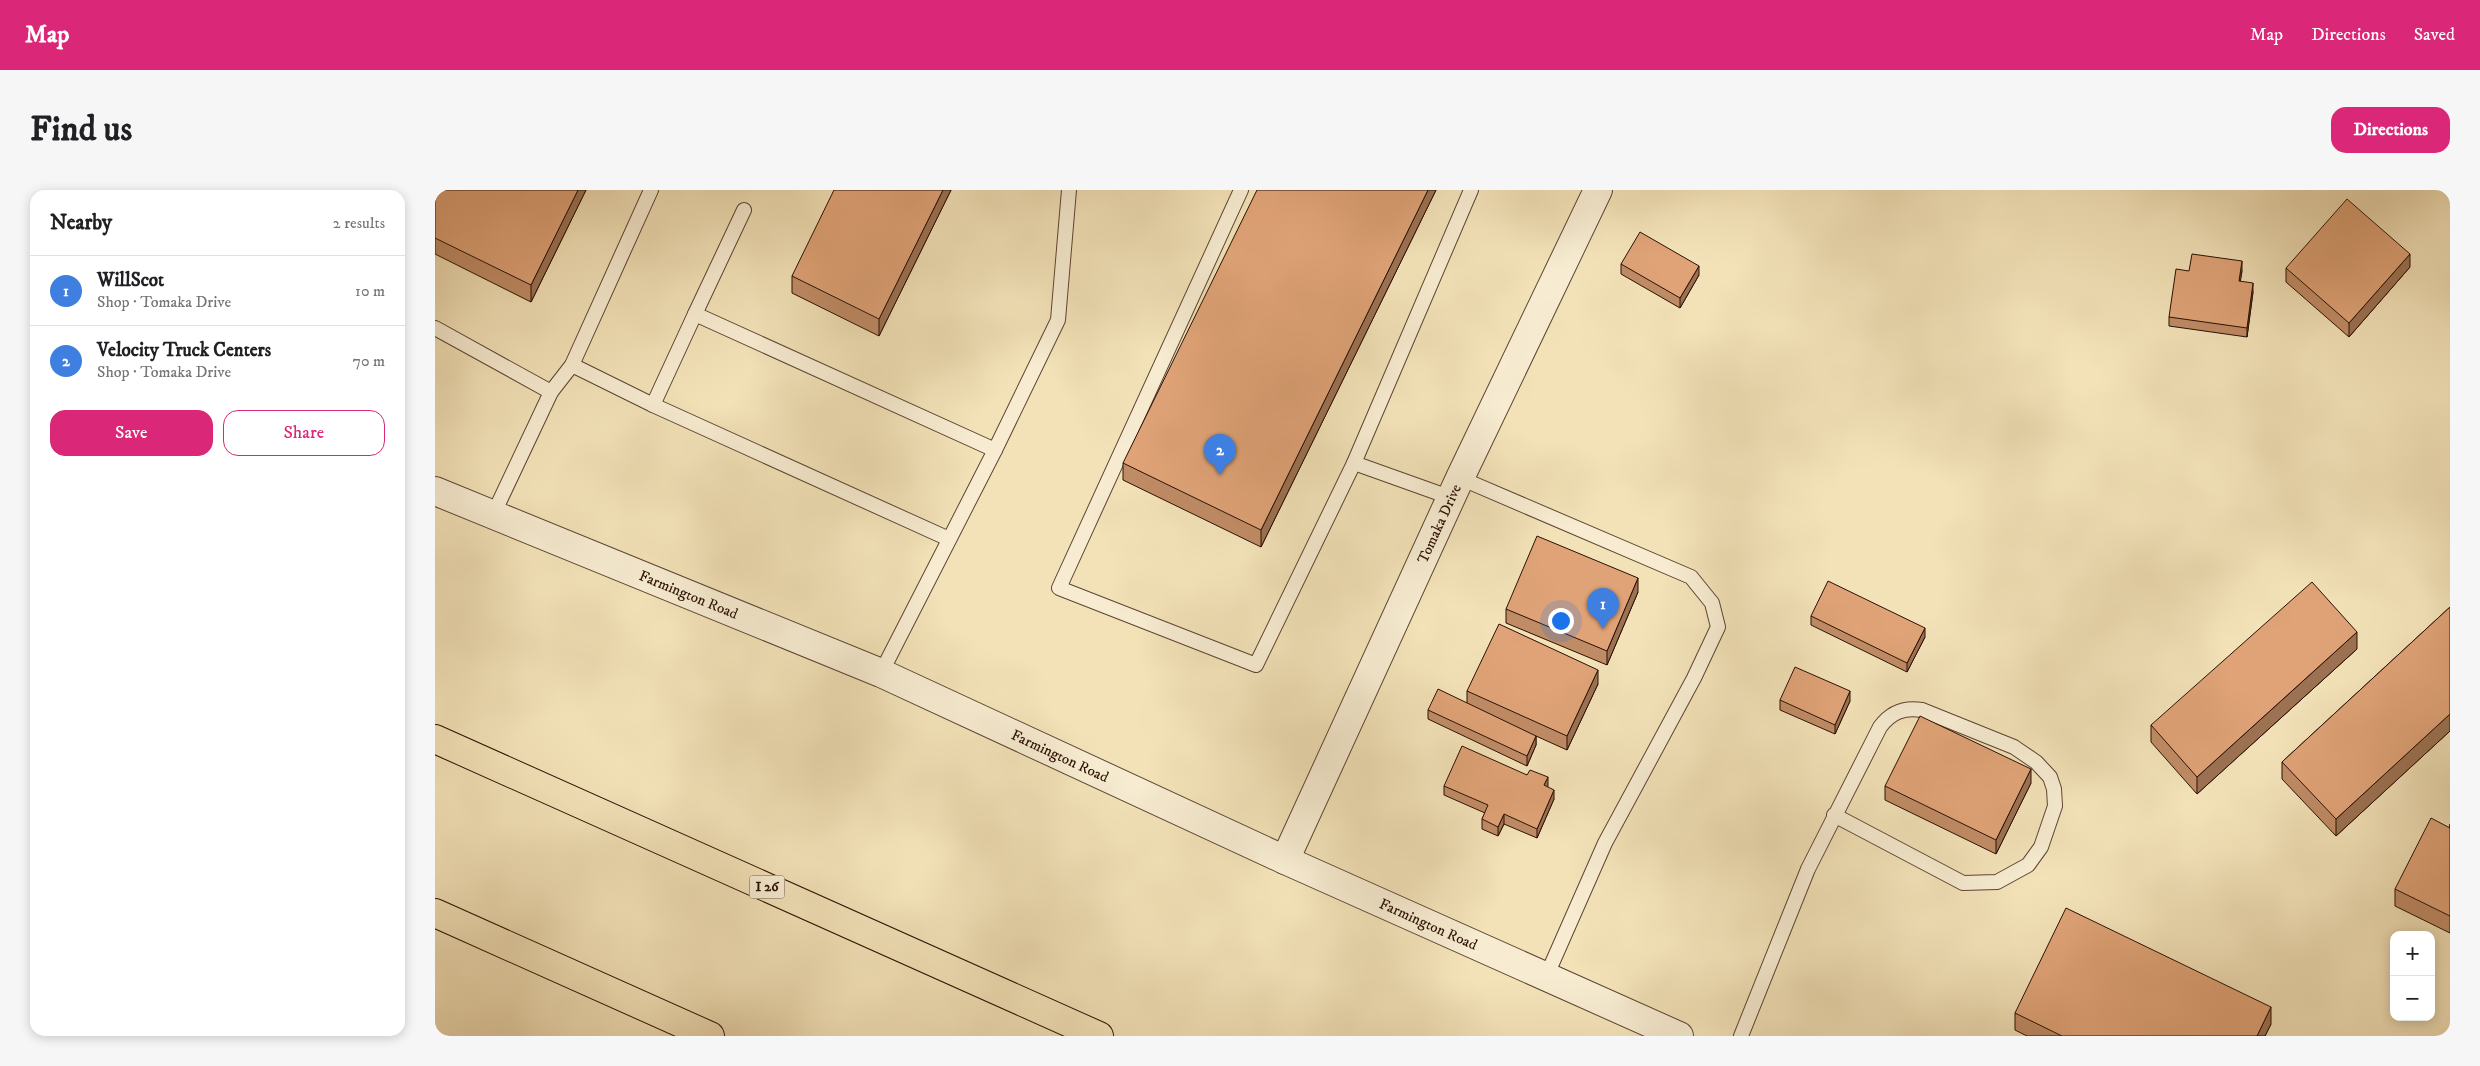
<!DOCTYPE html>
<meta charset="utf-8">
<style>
body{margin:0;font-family:"IM FELL DW Pica",serif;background:#f6f6f6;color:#202124}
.controls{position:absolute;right:15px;bottom:15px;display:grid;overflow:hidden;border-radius:10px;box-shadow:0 2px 12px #0003}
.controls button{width:45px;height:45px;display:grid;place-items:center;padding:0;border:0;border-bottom:1px solid #e0e0e0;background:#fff;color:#202124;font:25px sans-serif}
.you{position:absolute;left:1125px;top:430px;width:18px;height:18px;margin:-12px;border:4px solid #fff;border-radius:50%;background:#1a73e8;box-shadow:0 0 0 8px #1a73e833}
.badge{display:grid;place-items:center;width:32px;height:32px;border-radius:50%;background:#db2777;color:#fff;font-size:16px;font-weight:700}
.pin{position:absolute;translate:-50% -41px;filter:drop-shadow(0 1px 2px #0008)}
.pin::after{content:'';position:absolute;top:26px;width:18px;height:15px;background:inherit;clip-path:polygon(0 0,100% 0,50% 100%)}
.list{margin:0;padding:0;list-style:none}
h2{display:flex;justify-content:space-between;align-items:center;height:65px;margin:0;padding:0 20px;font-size:21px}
h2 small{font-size:16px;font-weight:400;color:#757577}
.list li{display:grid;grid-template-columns:32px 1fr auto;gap:15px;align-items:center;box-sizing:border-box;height:70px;padding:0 20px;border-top:1px solid #e0e0e0}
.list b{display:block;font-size:19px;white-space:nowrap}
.list p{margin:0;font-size:16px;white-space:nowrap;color:#757577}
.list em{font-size:16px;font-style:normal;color:#757577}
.actions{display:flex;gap:10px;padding:15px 20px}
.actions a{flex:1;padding:11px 0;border:1px solid #db2777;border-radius:15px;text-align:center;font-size:18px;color:#db2777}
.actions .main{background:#db2777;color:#fff}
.map{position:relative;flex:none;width:2015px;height:846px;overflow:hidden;border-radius:15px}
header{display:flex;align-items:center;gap:30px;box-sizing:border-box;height:70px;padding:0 25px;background:#db2777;color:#fff}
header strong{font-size:24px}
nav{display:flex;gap:28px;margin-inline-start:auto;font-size:18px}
.intro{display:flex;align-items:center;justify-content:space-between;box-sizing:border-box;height:120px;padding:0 30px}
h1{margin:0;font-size:35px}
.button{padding:12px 22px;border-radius:15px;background:#db2777;color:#fff;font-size:18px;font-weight:700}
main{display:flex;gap:30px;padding:0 30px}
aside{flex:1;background:#fff;border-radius:15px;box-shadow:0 2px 12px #0003}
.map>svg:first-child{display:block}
</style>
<header>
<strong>Map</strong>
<nav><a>Map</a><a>Directions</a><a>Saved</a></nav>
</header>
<div class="intro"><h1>Find us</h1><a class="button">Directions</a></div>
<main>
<aside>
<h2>Nearby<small>2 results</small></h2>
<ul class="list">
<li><span class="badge" style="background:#3f7fe0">1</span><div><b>WillScot</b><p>Shop · Tomaka Drive</p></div><em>10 m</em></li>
<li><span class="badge" style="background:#3f7fe0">2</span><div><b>Velocity Truck Centers</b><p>Shop · Tomaka Drive</p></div><em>70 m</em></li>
</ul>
<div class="actions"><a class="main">Save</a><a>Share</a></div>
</aside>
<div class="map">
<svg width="2015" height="846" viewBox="0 0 2015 846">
<rect width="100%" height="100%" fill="#f3e2b8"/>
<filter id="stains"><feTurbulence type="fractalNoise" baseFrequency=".004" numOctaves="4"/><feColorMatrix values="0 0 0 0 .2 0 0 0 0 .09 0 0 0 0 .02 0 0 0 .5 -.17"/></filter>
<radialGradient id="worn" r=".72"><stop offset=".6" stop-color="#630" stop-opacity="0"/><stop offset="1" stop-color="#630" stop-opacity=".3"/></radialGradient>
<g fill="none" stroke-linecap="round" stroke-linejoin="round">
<defs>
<g id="service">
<polyline points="806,0 624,398 821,475 919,273 1017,308"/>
<polyline points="260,124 309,20"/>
<polyline points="0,138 116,202"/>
<polyline points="137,175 218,215 260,124 560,260"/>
<polyline points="218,215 514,349"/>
<polyline points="919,273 1036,0"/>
<polyline points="1025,288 1256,387 1277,413 1283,437 1259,488 1170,653 1111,787"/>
<polyline points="58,325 116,202 137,175 216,0"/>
<polyline points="446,483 560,260 623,130 634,0"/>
<path d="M1306,846L1373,679L1445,537C1456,522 1469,517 1487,520L1579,557L1601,572L1615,587L1619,599L1620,616L1606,657L1593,675L1562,692L1528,693L1399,625"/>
</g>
<g id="minor">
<path id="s1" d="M0,301L446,483L850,670L1244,846"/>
<path id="s2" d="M850,670L1025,288L1163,0"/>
</g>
<g id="motorway">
<polyline points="0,549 664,846"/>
<polyline points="0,723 275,846"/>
</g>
</defs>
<use href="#service" stroke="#5d4432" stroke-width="16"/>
<use href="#minor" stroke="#5d4432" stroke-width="30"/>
<use href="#motorway" stroke="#2b1005" stroke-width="30"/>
<use href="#service" stroke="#f7ecd1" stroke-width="14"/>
<use href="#minor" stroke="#f7ecd1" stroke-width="28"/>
<use href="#motorway" stroke="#f3e2b8" stroke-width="28"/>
</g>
<g fill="#c08c66" stroke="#2b1005">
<polygon points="0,0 151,0 96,112 0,64"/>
<polygon points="516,0 444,146 357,103 357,86"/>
<polygon points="1001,0 826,357 688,290 688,273"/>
<polygon points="1186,74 1264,85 1245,118 1186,84"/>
<polygon points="1975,77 1914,147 1851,92 1851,78"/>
<polygon points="1807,81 1805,91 1818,102 1812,147 1734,136 1734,127"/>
<polygon points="1203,402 1172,475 1071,433 1071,419"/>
<polygon points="2015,417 2015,541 1901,646 1847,589 1847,572"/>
<polygon points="1376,426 1490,447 1472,482 1376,435"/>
<polygon points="1922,459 1762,604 1716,552 1716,535"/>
<polygon points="1163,494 1132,560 1101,546 1101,555 1092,576 993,529 993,520 1032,513 1032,501"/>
<polygon points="1345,510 1415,511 1400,544 1345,520"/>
<polygon points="1092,585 1112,597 1119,609 1102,648 1069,634 1063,646 1047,639 1047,629 1050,623 1009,605 1009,596"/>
<polygon points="1596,593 1561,664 1450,610 1450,596"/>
<polygon points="2015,634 2015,743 1960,716 1960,699 2014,638"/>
<polygon points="1580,823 1836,834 1830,846 1592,846 1580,840"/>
</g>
<g fill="#9c7253" stroke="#2b1005">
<polygon points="143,0 151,0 96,112 96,95"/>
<polygon points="508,0 516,0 444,146 444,129"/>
<polygon points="993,0 1001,0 826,357 826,340"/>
<polygon points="1975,64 1975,77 1914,147 1914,133"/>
<polygon points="1807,71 1807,81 1804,100 1804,91"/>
<polygon points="1264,76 1264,85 1245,118 1245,108"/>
<polygon points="1818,93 1818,102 1812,147 1812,138"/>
<polygon points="1203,388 1203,402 1172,475 1172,461"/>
<polygon points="1490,438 1490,447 1472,482 1472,473"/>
<polygon points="1922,442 1922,459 1762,604 1762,587"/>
<polygon points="1163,480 1163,494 1132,560 1132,546"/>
<polygon points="1415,501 1415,511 1400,544 1400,535"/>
<polygon points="2015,524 2015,541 1901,646 1901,629"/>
<polygon points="1101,546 1101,555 1092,576 1092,566"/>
<polygon points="1596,579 1596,593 1561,664 1561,650"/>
<polygon points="1113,587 1113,597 1109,605 1109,595"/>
<polygon points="1119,600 1119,609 1102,648 1102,639"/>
<polygon points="1069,624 1069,634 1063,646 1063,637"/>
<polygon points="1836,817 1836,834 1830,846 1822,846"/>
</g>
<g fill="#dfa377" stroke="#2b1005">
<polygon points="0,0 143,0 96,95 0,48"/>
<polygon points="399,0 508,0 444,129 357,86"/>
<polygon points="822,0 993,0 826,340 688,273"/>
<polygon points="1912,9 1975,64 1914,133 1851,78"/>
<polygon points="1205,42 1264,76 1245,108 1186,74"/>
<polygon points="1757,64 1807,71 1804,91 1818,93 1812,138 1734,127 1741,79 1754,81"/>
<polygon points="1102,346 1203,388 1172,461 1071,419"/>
<polygon points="1393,391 1490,438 1472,473 1376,426"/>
<polygon points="1877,392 1922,442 1762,587 1716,535"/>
<polygon points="2015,417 2015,524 1901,629 1847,572"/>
<polygon points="1064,434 1163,480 1132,546 1032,501"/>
<polygon points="1360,477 1415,501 1400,535 1345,510"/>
<polygon points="1003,499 1101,546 1092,566 993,520"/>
<polygon points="1485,526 1596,579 1561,650 1450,596"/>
<polygon points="1027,556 1092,585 1095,580 1113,587 1109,595 1119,600 1102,639 1069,624 1063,637 1047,629 1053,615 1009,596"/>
<polygon points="1996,628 2015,638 2015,726 1960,699"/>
<polygon points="1631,718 1836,817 1822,846 1627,846 1580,823"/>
</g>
<g text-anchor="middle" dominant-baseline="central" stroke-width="4.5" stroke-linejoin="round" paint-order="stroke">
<rect fill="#f7ecd1" stroke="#685242" stroke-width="1" x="314.5" y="685.5" width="35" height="23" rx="4"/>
<g font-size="14" font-weight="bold" fill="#2b1005">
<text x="332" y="697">I 26</text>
</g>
<g font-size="15" fill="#2b1005" stroke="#f7ecd1">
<text stroke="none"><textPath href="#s2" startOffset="370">Tomaka Drive</textPath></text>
<text stroke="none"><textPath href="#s1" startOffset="274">Farmington Road</textPath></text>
<text stroke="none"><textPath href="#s1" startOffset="679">Farmington Road</textPath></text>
<text stroke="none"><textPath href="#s1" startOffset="1084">Farmington Road</textPath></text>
</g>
</g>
<rect width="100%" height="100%" filter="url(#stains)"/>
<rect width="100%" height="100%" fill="url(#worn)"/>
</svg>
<div class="controls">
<button>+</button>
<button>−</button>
</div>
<div class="you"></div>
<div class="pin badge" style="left:1168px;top:439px;background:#3f7fe0">1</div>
<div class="pin badge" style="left:785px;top:285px;background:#3f7fe0">2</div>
</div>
</main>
